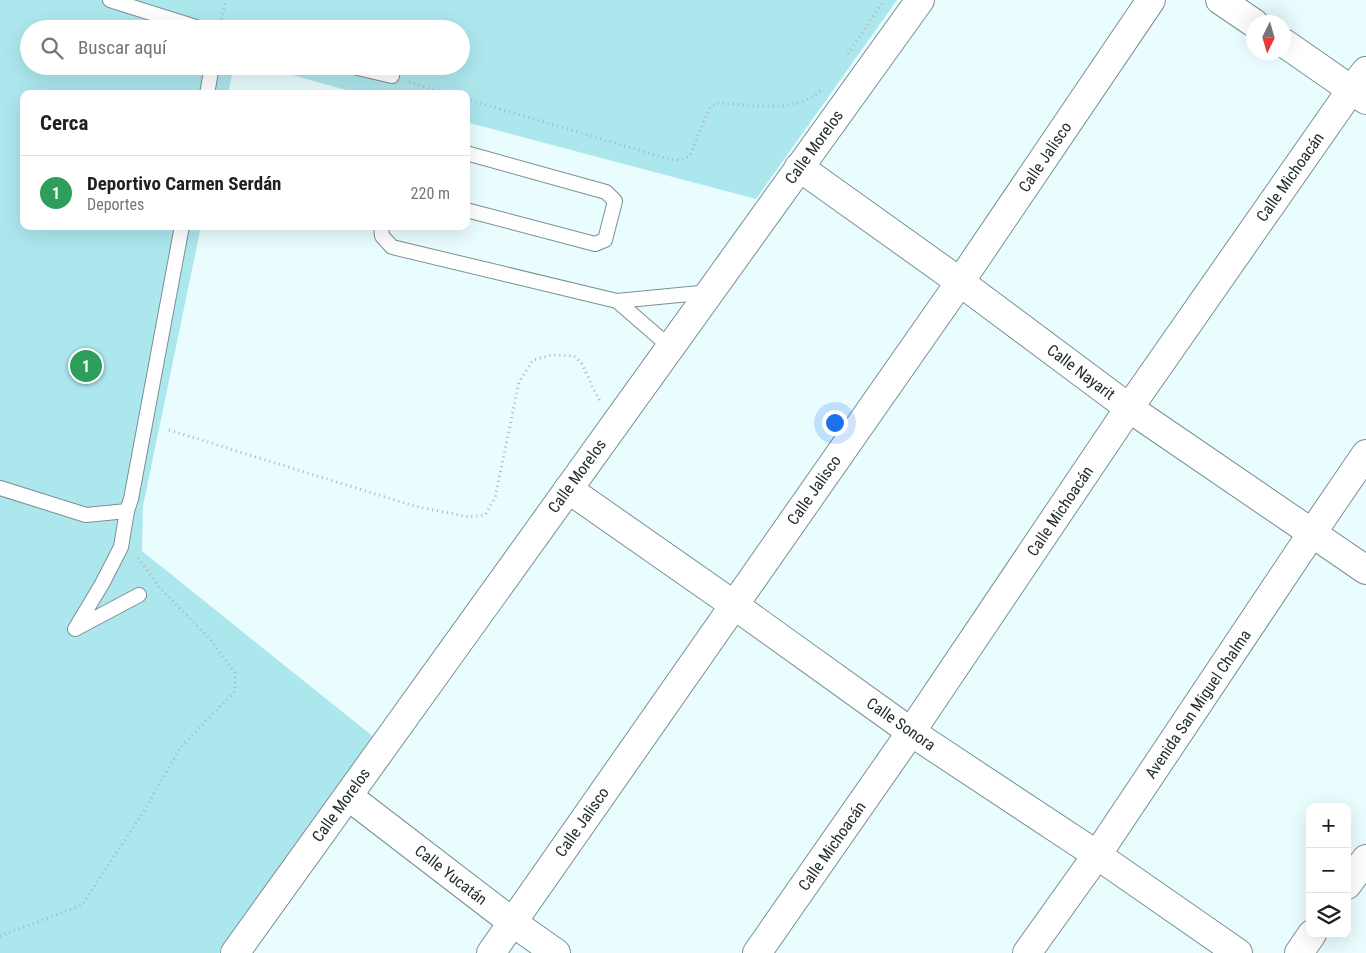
<!DOCTYPE html>
<html lang="es">
<meta charset="utf-8">
<style>
body{margin:0;font-family:"Roboto Condensed",sans-serif;background:#f2f2f2;color:#202124}
.controls{position:absolute;right:15px;bottom:15px;display:grid;overflow:hidden;border-radius:10px;box-shadow:0 5px 20px #0002}
.controls button{width:45px;height:45px;display:grid;place-items:center;padding:0;border:0;border-bottom:1px solid #e0e0e0;background:#fff;color:#202124;font:25px sans-serif}
.compass{position:absolute;left:1246px;top:15px;width:45px;height:45px;border-radius:50%;background:#fff;box-shadow:0 5px 20px #0002;rotate:185deg}
.you{position:absolute;left:834px;top:422px;width:18px;height:18px;margin:-12px;border:4px solid #fff;border-radius:50%;background:#1a73e8;box-shadow:0 0 0 8px #1a73e833}
.badge{display:grid;place-items:center;width:32px;height:32px;border-radius:50%;background:#db2777;color:#fff;font-size:16px;font-weight:700}
.pin{position:absolute;translate:-50% -50%;border:2px solid #fff;box-shadow:0 1px 5px #0006}
.list{margin:0;padding:0;list-style:none}
h2{display:flex;justify-content:space-between;align-items:center;height:65px;margin:0;padding:0 20px;font-size:21px}
h2 small{font-size:16px;font-weight:400;color:#757577}
.list li{display:grid;grid-template-columns:32px 1fr auto;gap:15px;align-items:center;box-sizing:border-box;height:75px;padding:0 20px;border-top:1px solid #e0e0e0}
.list b{display:block;font-size:19px;white-space:nowrap}
.list p{margin:0;font-size:16px;white-space:nowrap;color:#757577}
.list em{font-size:16px;font-style:normal;color:#757577}
.icon{flex:none;width:28px;height:28px;fill:none;stroke:currentColor;stroke-width:2;stroke-linecap:round;stroke-linejoin:round}
.map{position:relative;flex:none;width:1366px;height:953px;overflow:hidden}
.search{position:absolute;background:#fff;box-shadow:0 5px 20px #0002;left:20px;top:20px;width:450px;height:55px;display:flex;align-items:center;gap:12px;box-sizing:border-box;padding:0 18px;border-radius:28px;color:#757577;font-size:19px}
.panel{position:absolute;background:#fff;box-shadow:0 5px 20px #0002;left:20px;top:90px;width:450px;height:140px;border-radius:10px}
.map>svg:first-child{display:block}
</style>
<div class="map">
<svg width="1366" height="953" viewBox="0 0 1366 953">
<rect width="100%" height="100%" fill="#e9fcfe"/>
<polygon fill="#ade7ee" points="0,0 897,0 756,199 466,122 466,94 361,94 259,66 461,66 461,29 29,29 29,66 234,66 228,94 24,94 24,226 201,226 143,506 142,551 375,738 350,779 219,953 0,953"/>
<g fill="none" stroke-linecap="round" stroke-linejoin="round">
<defs>
<g id="lane">
<polyline points="110,0 202,29"/>
<polyline points="349,66 392,76"/>
<polyline points="207,94 212,66"/>
<polyline points="466,153 606,192 615,201 605,240 595,244 466,210"/>
<polyline points="381,226 382,236 392,247 617,301 710,292"/>
<polyline points="617,301 670,347"/>
<polyline points="0,488 86,515 127,511 131,499 182,226"/>
<polyline points="127,511 121,547 102,584 75,629 139,595"/>
</g>
<g id="street">
<polyline points="1220,0 1254,23"/>
<polyline points="1284,43 1366,100"/>
<polyline points="799,167 960,282 1129,408 1366,570"/>
<polyline points="568,489 734,605 911,732 1097,855 1238,953"/>
<polyline points="348,796 512,922 556,953"/>
<polyline points="1347,885 1366,859"/>
<polyline points="235,953 920,0"/>
<polyline points="491,953 960,282 1151,0"/>
<polyline points="757,953 911,732 1129,408 1351,90 1366,71"/>
<polyline points="1027,953 1097,855 1312,533 1366,454"/>
<polyline points="1299,953 1312,934"/>
</g>
</defs>
<use href="#lane" stroke="#7b9093" stroke-width="16"/>
<use href="#street" stroke="#7b9093" stroke-width="30"/>
<g stroke="#a9b8ba" stroke-width="3" stroke-dasharray="1 4" stroke-linecap="butt">
<polyline points="220,24 226,0"/>
<polyline points="848,54 884,0"/>
<polyline points="409,82 450,94"/>
<path d="M466,99L669,159L680,160L690,156L708,111L712,106L717,103C749,104 798,115 822,89"/>
<polyline points="169,430 414,506 469,517 485,515 495,498 519,382 533,360 552,355 574,356 582,364 594,390 601,403"/>
<polyline points="0,936 82,905 144,811 180,748 235,691 235,673 210,639 159,587 136,555"/>
</g>
<use href="#lane" stroke="#fff" stroke-width="14"/>
<use href="#street" stroke="#fff" stroke-width="28"/>
</g>
<g text-anchor="middle" dominant-baseline="central" stroke-width="5" stroke-linejoin="round" paint-order="stroke">
<g font-size="16" fill="#242d2e" stroke="#fff">
<text transform="translate(814 147) rotate(-54)">Calle Morelos</text>
<text transform="translate(1045 157) rotate(-56)">Calle Jalisco</text>
<text transform="translate(1290 177) rotate(-55)">Calle Michoacán</text>
<text transform="translate(1081 372) rotate(37)">Calle Nayarit</text>
<text transform="translate(577 476) rotate(-54)">Calle Morelos</text>
<text transform="translate(814 490) rotate(-55)">Calle Jalisco</text>
<text transform="translate(1060 511) rotate(-56)">Calle Michoacán</text>
<text transform="translate(1198 704) rotate(-56)">Avenida San Miguel Chalma</text>
<text transform="translate(901 724) rotate(35)">Calle Sonora</text>
<text transform="translate(341 805) rotate(-54)">Calle Morelos</text>
<text transform="translate(582 822) rotate(-55)">Calle Jalisco</text>
<text transform="translate(832 846) rotate(-55)">Calle Michoacán</text>
<text transform="translate(451 875) rotate(38)">Calle Yucatán</text>
</g>
</g>
</svg>
<div class="controls">
<button>+</button>
<button>−</button>
<button><svg class="icon" aria-label="layers" viewBox="0 0 24 24"><path d="M12 4l9 5-9 5-9-5zM3 14l9 5 9-5"/></svg></button>
</div>
<svg class="compass" viewBox="-18 -18 36 36"><path d="M0-13l5 13h-10z" fill="#e53935"/><path d="M0 13l5-13h-10z" fill="#757577"/></svg>
<div class="you"></div>
<div class="pin badge" style="left:86px;top:366px;background:#2e9e5b">1</div>
<div class="search"><svg class="icon" aria-label="search" viewBox="0 0 24 24"><circle cx="10" cy="10" r="6"/><path d="M15 15l6 6"/></svg>Buscar aquí</div>
<section class="panel">
<h2>Cerca<small></small></h2>
<ul class="list">
<li><span class="badge" style="background:#2e9e5b">1</span><div><b>Deportivo Carmen Serdán</b><p>Deportes</p></div><em>220 m</em></li>
</ul>
</section>
</div>
